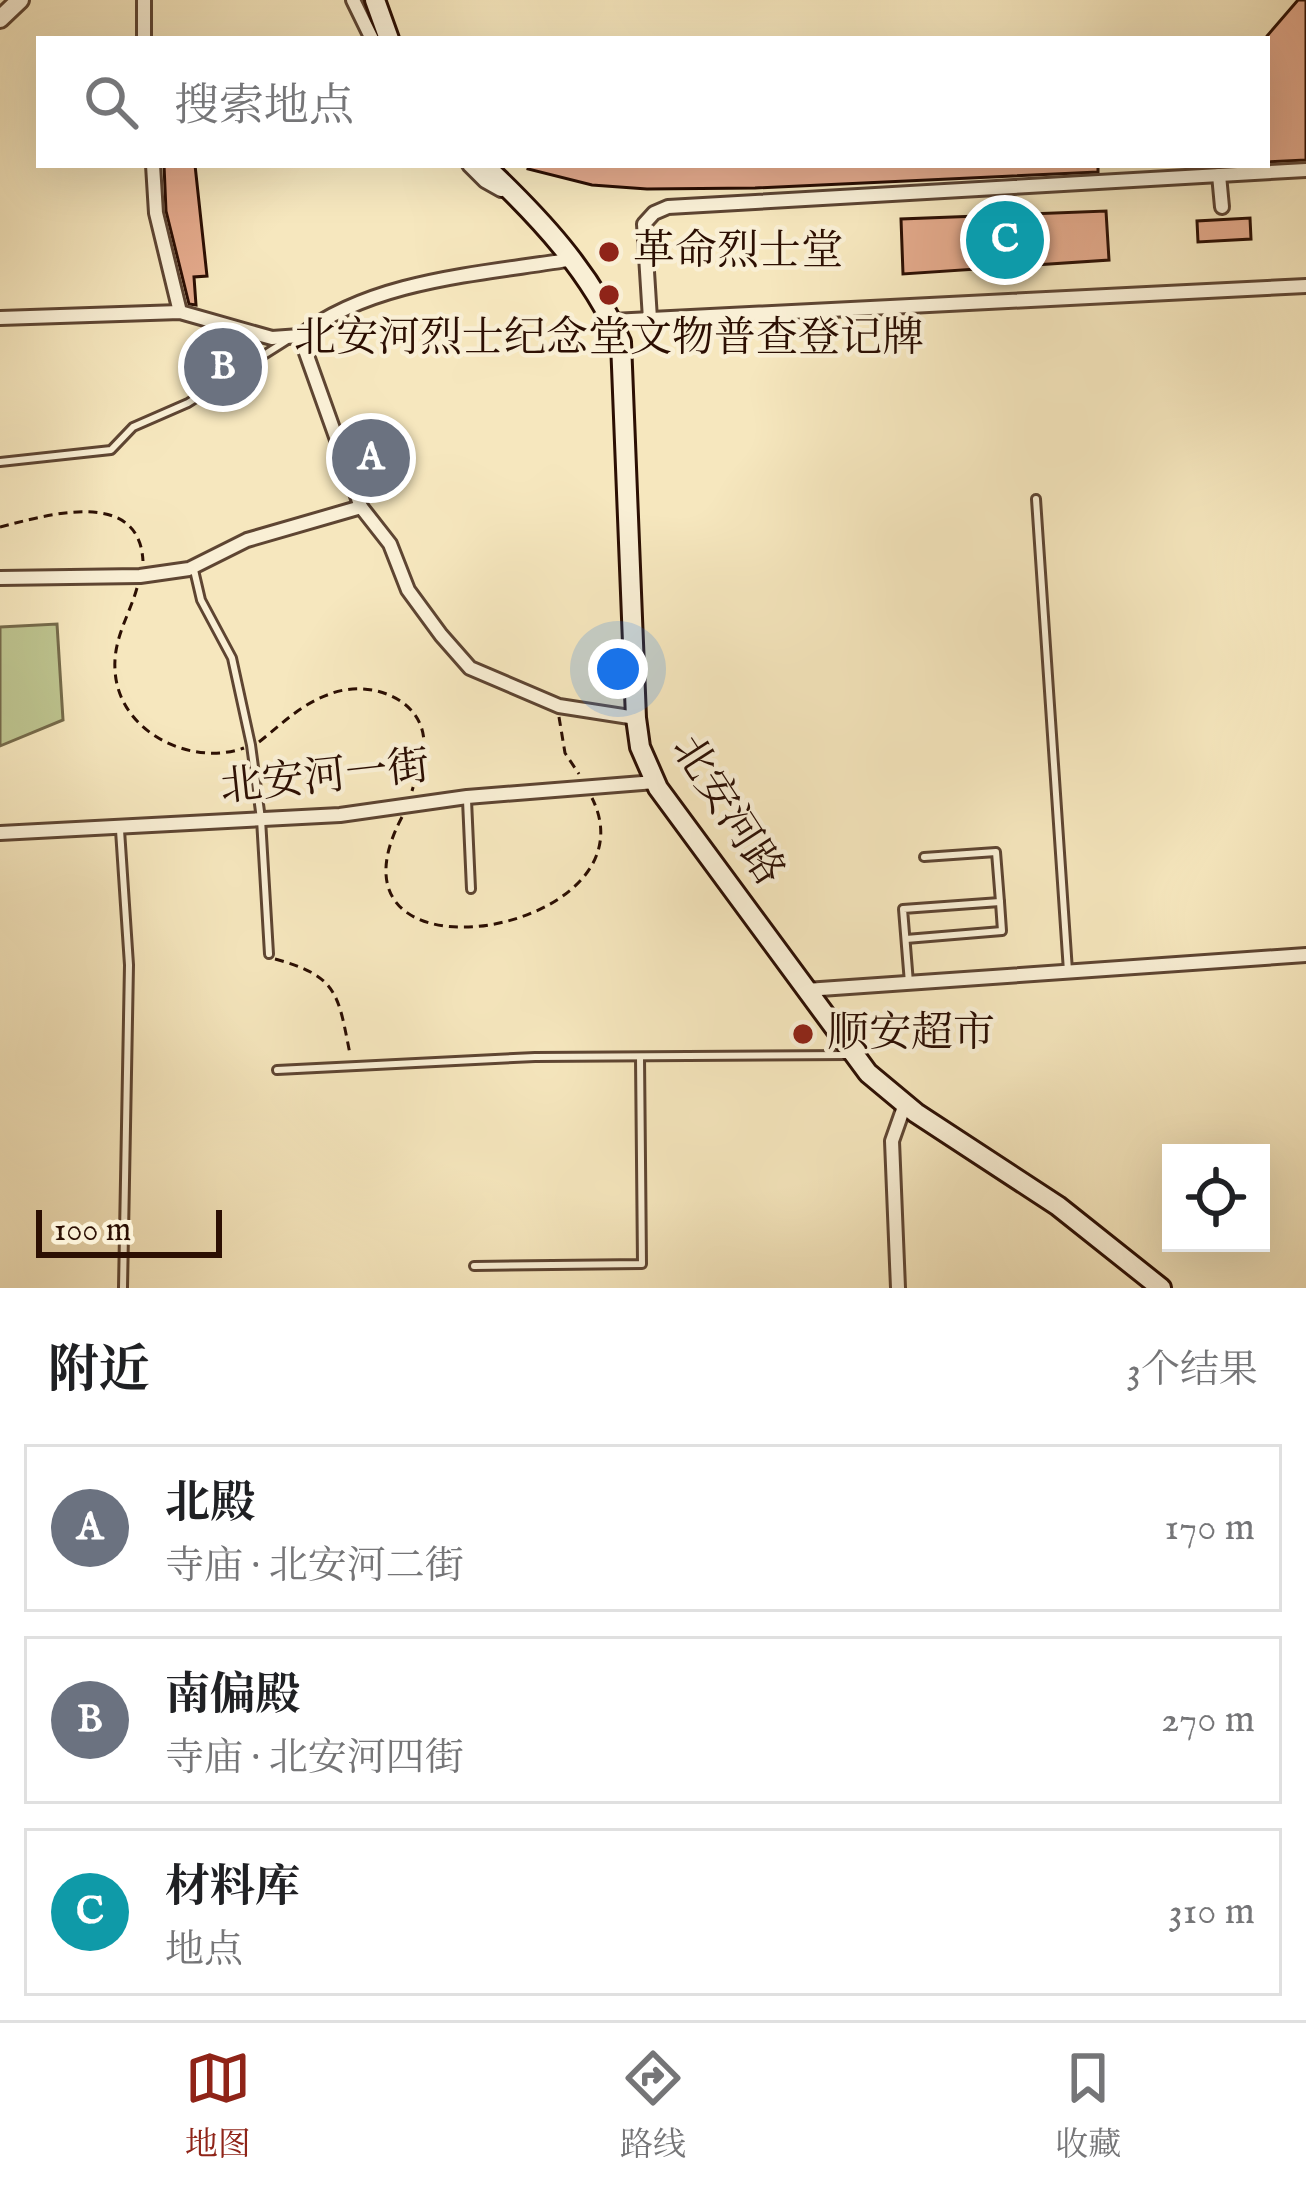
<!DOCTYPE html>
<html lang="zh">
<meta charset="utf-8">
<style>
body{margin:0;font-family:"IM FELL English","Noto Serif SC",serif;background:#f2f2f2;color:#202124}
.controls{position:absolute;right:36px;bottom:36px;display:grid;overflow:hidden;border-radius:0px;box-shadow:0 12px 48px #0002}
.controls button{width:108px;height:108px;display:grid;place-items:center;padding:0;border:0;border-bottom:3px solid #e0e0e0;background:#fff;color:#202124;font:60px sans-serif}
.scale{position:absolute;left:36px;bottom:30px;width:186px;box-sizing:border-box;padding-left:12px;border:6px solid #2c0f03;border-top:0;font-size:33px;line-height:42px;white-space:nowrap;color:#2c0f03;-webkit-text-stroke:9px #f9efd5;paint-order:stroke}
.you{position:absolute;left:618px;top:669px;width:42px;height:42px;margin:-30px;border:9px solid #fff;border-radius:50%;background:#1a73e8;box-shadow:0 0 0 18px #1a73e833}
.badge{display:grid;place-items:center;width:78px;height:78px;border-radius:50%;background:#8f2418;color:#fff;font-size:39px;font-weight:700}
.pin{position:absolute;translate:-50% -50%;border:6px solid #fff;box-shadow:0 3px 12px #0006}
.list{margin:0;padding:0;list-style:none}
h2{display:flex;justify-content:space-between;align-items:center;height:156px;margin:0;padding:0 48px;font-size:51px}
h2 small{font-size:39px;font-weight:400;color:#757577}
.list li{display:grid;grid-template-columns:78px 1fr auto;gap:36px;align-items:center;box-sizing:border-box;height:168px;margin:0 24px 24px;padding:0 24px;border:3px solid #e0e0e0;border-radius:0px}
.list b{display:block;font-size:45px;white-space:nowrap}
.list p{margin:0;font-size:39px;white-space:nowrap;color:#757577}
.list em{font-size:39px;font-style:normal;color:#757577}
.icon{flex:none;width:66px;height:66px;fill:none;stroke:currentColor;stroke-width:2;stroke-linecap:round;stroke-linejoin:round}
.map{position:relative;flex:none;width:1306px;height:1288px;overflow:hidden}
.search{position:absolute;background:#fff;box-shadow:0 12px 48px #0002;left:36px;right:36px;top:36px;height:132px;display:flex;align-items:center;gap:30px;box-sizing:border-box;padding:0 42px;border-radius:0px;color:#757577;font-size:45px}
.sheet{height:732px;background:#fff}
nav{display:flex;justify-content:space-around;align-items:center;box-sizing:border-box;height:168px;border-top:3px solid #e0e0e0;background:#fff;font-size:33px;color:#757577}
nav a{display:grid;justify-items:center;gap:6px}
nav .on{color:#8f2418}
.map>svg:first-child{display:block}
</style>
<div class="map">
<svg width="1306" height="1288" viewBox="0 0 1306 1288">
<rect width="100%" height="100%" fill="#f6e7be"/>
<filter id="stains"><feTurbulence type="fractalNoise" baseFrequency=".00167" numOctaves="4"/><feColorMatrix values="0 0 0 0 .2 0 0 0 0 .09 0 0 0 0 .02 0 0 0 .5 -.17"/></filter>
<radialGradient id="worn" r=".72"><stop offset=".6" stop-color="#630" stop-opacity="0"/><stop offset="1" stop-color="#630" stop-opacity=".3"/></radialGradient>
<polygon fill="#bec590" stroke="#756a4a" stroke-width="3" points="57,624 63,720 0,746 0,627"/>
<g fill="#e3a98b" stroke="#2c0f03" stroke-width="3">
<polygon points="1298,0 1306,0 1306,160 1267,162 1267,36"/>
<polygon points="164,165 195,165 207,276 194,277 196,305 189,304 166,211"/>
<polygon points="529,165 1098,165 1098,172 755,188 647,189 592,185 528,169"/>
<polygon points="1106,211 1109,260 903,274 901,219"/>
<polygon points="1250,218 1251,239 1198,242 1197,221"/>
<polygon points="228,337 229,346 251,343 253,353 230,360 232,367 216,373 210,339"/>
</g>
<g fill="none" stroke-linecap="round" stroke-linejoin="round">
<defs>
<g id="service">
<polyline points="0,462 111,450 133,427 188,403 286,341"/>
<polyline points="1036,499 1068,971"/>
<polyline points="194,570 201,600 232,658 251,745 261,819 269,954"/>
<polyline points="467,800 471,889"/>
<polyline points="120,830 129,965 123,1288"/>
<polyline points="906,939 1002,931 1000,902"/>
<polyline points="909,983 903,909 1000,902 996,852 924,857"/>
<polyline points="277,1070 535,1057 849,1055"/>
<polyline points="474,1266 642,1264 640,1057"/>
</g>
<g id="minor">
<polyline points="144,0 144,39"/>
<polyline points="353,0 372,39"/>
<polyline points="153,165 156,213 180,312"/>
<polyline points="469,165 485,181 501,190"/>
<polyline points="1219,175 1222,207"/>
<path d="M573,259C484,274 373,279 300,336L361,507L390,544L408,590L441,635L470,668L559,706L636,718"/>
<polyline points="0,318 180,312 272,338 300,336"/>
<polyline points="650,319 644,224 654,213 668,207 1306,170"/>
<polyline points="612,321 1306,286"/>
<polyline points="0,578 140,576 189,569 247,540 361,507"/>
<polyline points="0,833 340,815 467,797 655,782"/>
<polyline points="806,990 1306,955"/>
<polyline points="898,1288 892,1141 905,1104"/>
</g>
<polyline id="tertiary" points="0,19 20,0"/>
<g id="secondary">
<polyline points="375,0 389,39"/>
<path d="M484,165C539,217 591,272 621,342L636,718L640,747L658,788L868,1073L916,1113L1058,1206L1161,1288"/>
</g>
</defs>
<use href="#service" stroke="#5e4532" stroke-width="12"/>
<use href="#minor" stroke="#5e4532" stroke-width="18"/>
<use href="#tertiary" stroke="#5e4532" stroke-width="22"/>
<use href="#secondary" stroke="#2c0f03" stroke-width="24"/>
<g stroke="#2c0f03" stroke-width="3" stroke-dasharray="9 6" stroke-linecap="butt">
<path d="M0,527C44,516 139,486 143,561"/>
<path d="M137,588C129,616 113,639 115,670C118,732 191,767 244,748"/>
<polyline points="559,717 565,753 579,774"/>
<path d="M259,742C282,724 301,704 330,694C367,679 424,697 424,744C423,760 416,777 412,791"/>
<path d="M402,817C308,995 660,934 592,798"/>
<path d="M275,959C338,976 338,994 350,1054"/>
</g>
<use href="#service" stroke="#f9efd5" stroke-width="6"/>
<use href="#minor" stroke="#f9efd5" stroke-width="12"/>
<use href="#tertiary" stroke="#f9efd5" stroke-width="16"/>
<use href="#secondary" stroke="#f9efd5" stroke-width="18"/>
</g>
<g fill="#8f2418" stroke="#f9efd5" stroke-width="4.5">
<circle cx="609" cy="252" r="12"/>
<circle cx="609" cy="295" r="12"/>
<circle cx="803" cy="1034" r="12"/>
</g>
<g text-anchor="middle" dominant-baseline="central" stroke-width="9" stroke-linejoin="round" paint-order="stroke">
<g font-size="42" fill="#2c0f03" stroke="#f9efd5" text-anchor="start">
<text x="633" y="252">革命烈士堂</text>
<text x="609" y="339" text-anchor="middle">北安河烈士纪念堂文物普查登记牌</text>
<text x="827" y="1034">顺安超市</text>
</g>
<g font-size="42" fill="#2c0f03" stroke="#f9efd5">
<text transform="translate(325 778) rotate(-6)">北安河一街</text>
<text transform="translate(727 811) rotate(57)">北安河路</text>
</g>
</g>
<rect width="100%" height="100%" filter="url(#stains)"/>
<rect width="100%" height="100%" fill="url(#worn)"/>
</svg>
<div class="controls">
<button><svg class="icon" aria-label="locate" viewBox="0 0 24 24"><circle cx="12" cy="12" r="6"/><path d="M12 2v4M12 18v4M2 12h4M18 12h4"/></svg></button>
</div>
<div class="scale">100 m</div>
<div class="you"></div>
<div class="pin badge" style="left:371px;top:458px;background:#6b7280">A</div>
<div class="pin badge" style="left:223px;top:367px;background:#6b7280">B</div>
<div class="pin badge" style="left:1005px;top:240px;background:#0f9aa8">C</div>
<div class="search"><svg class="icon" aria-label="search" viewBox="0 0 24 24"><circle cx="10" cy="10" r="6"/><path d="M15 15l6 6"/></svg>搜索地点</div>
</div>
<section class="sheet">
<h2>附近<small>3个结果</small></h2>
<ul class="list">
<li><span class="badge" style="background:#6b7280">A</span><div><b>北殿</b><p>寺庙 · 北安河二街</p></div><em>170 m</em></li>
<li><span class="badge" style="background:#6b7280">B</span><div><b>南偏殿</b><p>寺庙 · 北安河四街</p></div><em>270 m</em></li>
<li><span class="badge" style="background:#0f9aa8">C</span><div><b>材料库</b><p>地点</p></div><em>310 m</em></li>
</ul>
</section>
<nav>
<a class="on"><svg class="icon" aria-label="map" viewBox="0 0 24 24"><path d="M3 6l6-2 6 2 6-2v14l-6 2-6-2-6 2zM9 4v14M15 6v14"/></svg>地图</a>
<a><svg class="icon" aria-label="directions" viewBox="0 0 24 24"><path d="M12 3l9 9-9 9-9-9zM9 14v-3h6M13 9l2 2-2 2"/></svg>路线</a>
<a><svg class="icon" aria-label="saved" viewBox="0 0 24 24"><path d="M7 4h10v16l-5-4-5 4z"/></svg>收藏</a>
</nav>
